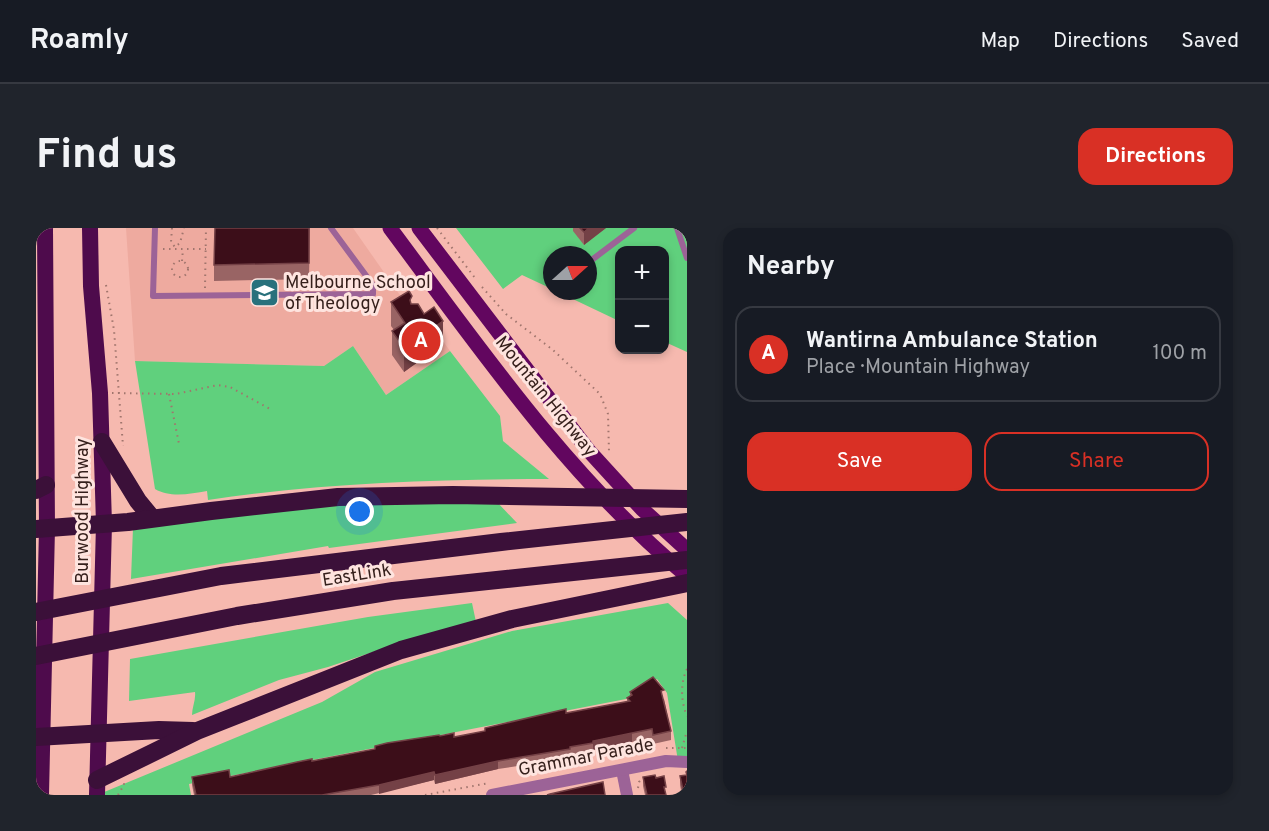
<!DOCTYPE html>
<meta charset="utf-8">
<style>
body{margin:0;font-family:Overpass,sans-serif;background:#20242c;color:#f1f3f6}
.controls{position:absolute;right:18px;top:18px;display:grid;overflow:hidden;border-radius:12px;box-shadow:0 3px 9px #0003}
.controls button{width:54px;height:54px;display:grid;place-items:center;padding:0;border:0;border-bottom:2px solid #363941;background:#171b24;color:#f1f3f6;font:30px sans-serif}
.compass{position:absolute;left:507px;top:18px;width:54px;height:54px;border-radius:50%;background:#171b24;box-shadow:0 3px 9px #0003;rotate:69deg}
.you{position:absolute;left:324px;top:284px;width:21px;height:21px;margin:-15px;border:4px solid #fff;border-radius:50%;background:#1a73e8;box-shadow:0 0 0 9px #1a73e833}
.badge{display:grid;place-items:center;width:39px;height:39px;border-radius:50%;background:#d93025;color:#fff;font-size:20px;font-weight:700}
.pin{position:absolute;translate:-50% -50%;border:3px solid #fff;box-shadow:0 2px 6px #0006}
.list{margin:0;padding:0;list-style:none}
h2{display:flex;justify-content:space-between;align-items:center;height:78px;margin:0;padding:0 24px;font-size:26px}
h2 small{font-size:20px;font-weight:400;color:#9ea1a6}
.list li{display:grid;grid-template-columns:39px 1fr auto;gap:18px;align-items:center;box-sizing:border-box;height:96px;margin:0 12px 12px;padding:0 12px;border:2px solid #363941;border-radius:18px}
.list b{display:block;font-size:22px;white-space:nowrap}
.list p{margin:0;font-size:20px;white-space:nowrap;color:#9ea1a6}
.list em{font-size:20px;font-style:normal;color:#9ea1a6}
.actions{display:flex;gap:12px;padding:18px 24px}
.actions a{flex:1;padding:14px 0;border:2px solid #d93025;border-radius:18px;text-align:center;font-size:21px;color:#d93025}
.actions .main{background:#d93025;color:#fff}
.map{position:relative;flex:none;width:651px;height:567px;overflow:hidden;border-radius:18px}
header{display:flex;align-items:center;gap:36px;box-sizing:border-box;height:84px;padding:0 30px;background:#171b24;border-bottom:2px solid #363941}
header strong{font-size:28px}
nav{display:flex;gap:33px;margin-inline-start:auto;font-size:21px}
.intro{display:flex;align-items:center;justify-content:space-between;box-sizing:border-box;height:144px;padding:0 36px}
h1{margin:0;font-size:42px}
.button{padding:15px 27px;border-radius:18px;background:#d93025;color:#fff;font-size:21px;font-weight:700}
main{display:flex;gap:36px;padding:0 36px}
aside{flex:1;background:#171b24;border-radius:18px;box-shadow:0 3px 9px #0003}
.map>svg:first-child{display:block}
</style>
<header>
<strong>Roamly</strong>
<nav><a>Map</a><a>Directions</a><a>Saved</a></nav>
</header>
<div class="intro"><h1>Find us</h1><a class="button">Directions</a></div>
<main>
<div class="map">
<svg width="651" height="567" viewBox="0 0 651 567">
<rect width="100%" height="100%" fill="#f6b9af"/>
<polygon fill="#eeaa9f" points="90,0 317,0 373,80 395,96 414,123 350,167 317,118 288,138 99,133"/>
<g fill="#60d07d">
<polygon points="420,0 651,0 651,124 629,114 628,22 584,22 583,93 520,63 552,63 552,27 516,27 516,61 486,47 467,61"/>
<path d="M317,118L350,167L414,123L464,188L467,213L513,251C399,251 285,255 172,272L171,263C154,266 134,270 119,261L99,133L288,138Z"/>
<polygon points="460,273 481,295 293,320 292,318 95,351 97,300 290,277"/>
<path d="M436,375L440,394L358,417L292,439L243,452L156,487C156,479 160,472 159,464L93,473L94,431L332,389Z"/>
<polygon points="632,375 651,392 651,534 642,533 631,465 621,451 590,471 153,556 155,567 61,567 286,474 339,444 476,403"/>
</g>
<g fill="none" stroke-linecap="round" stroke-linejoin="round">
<g stroke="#a0756d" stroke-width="2" stroke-dasharray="1.5 4.5" stroke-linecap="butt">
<polyline points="136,0 135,14 139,19 144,15 148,0"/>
<polyline points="401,0 439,50"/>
<polyline points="127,21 170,21"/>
<circle cx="144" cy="41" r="8"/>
<polyline points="146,33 147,21"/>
<polyline points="70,57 78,102 87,218"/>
<polyline points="446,59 470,86 517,122 564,166 572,186 573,224"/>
<polyline points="169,60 170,0"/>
<polyline points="76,165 140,166 182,157 194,159 234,181"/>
<polyline points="133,166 143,216"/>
<path d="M651,441C644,455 645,474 651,488"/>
<polyline points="630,520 651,520"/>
<polyline points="646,520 651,503"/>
<polyline points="602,560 603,554 607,550"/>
<polyline points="82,567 88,557 88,554"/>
<polyline points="389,567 453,555"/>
</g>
<g stroke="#9c6397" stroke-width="6">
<polyline points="119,0 117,68 337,66 337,57 295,0"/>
<polyline points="641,0 651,30"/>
<polyline points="553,34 598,0"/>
</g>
<g stroke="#9c6397" stroke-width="12">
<polyline points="586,542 591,567"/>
<polyline points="456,567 630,533 651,534"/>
</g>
<g stroke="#62065f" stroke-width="15">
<path d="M354,0C445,122 533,250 651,348"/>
<polyline points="383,0 553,223 606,281 651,322"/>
</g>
<g stroke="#4e0b4c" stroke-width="16">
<polyline points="54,0 55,58 64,165 68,296 61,567"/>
<polyline points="5,567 11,300 9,0"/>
</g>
<g stroke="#3b1039" stroke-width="18">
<polyline points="66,214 102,273 116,290"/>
<polyline points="0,262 10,257"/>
<polyline points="0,301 92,294 175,283 302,269 417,267 651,271"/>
<polyline points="0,384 185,348 465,314 651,294"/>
<polyline points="0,428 201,388 357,363 651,332"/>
<polyline points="0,509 123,502 157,503"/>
<polyline points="61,552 161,503 365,422 476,391 651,355"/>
</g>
</g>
<g fill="#996464">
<polygon points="274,0 273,51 178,53 178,37"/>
<polygon points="537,0 570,0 548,17 537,3"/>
<polygon points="355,74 376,76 407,116 368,144 356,127 356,103 358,102 355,98"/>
<polygon points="594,464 628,471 635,503 635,512 617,516 616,510 596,514 557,522 557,524 534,528 534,530 462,541 399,556 398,552 335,567 158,567 156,557 156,549 194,549 339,522 339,518 404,508 418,509 449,503 449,500 591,474 591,470 594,468"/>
<polygon points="651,543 651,567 646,567 644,557 644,548 650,547 650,544"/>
<polygon points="607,549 620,550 630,567 609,567 607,558"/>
</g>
<g fill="#744146">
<polygon points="553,0 570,0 548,17 548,4"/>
<polygon points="407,93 407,116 368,144 368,120"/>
<polygon points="596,505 596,514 557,522 557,513"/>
<polygon points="462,533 462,541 399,556 399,547"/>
<polygon points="398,544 398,552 343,566 343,557"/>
</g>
<g fill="#3c0e19" stroke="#744146" stroke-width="1.5">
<polygon points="179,0 273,0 273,35 178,37"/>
<polygon points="544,0 553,0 548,4"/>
<polygon points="373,63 376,68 374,72 375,76 382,76 388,86 398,79 407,93 368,120 356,103 369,95 355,74"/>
<polygon points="617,449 628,462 625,463 635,503 617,507 616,501 596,505 557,513 557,515 534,519 534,521 462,533 399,547 398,544 343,557 286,567 160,567 156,549 193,542 194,549 261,534 276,531 276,533 339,521 339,518 351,515 403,507 404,508 418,505 418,509 449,503 449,500 530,481 530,485 594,473 591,470 596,467 594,464"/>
<polygon points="651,543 651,567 648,567 644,548 651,547 650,544"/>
<polygon points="619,547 620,550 628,548 630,559 628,559 630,567 611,567 607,549"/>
<polygon points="567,554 569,567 511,567 514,566"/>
</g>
<defs>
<symbol id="university-square" viewBox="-11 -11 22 22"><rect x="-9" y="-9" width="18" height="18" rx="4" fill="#29717c" stroke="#fee4df"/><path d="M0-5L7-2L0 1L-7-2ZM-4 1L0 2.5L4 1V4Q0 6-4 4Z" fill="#fff"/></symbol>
</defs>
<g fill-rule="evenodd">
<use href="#university-square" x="212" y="48" width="33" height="33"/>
</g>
<g text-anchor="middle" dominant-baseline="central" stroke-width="6" stroke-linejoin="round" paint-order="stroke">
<g font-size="18" fill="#351f1b" stroke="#fee4df" text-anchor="start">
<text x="249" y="55">Melbourne School<tspan x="249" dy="21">of Theology</tspan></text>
</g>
<g font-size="18" fill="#351f1b" stroke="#fee4df">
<text transform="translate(509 169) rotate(51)">Mountain Highway</text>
<text transform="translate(47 283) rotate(-90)">Burwood Highway</text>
<text transform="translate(321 348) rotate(-9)">EastLink</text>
<text transform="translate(550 530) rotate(-11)">Grammar Parade</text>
</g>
</g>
</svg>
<div class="controls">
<button>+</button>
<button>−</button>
</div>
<svg class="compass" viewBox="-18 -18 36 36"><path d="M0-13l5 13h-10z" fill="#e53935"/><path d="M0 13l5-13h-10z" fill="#9ea1a6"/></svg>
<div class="you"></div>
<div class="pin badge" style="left:385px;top:113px">A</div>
</div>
<aside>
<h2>Nearby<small></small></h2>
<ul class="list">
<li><span class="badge">A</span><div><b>Wantirna Ambulance Station</b><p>Place · Mountain Highway</p></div><em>100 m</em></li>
</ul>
<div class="actions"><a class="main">Save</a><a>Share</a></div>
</aside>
</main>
